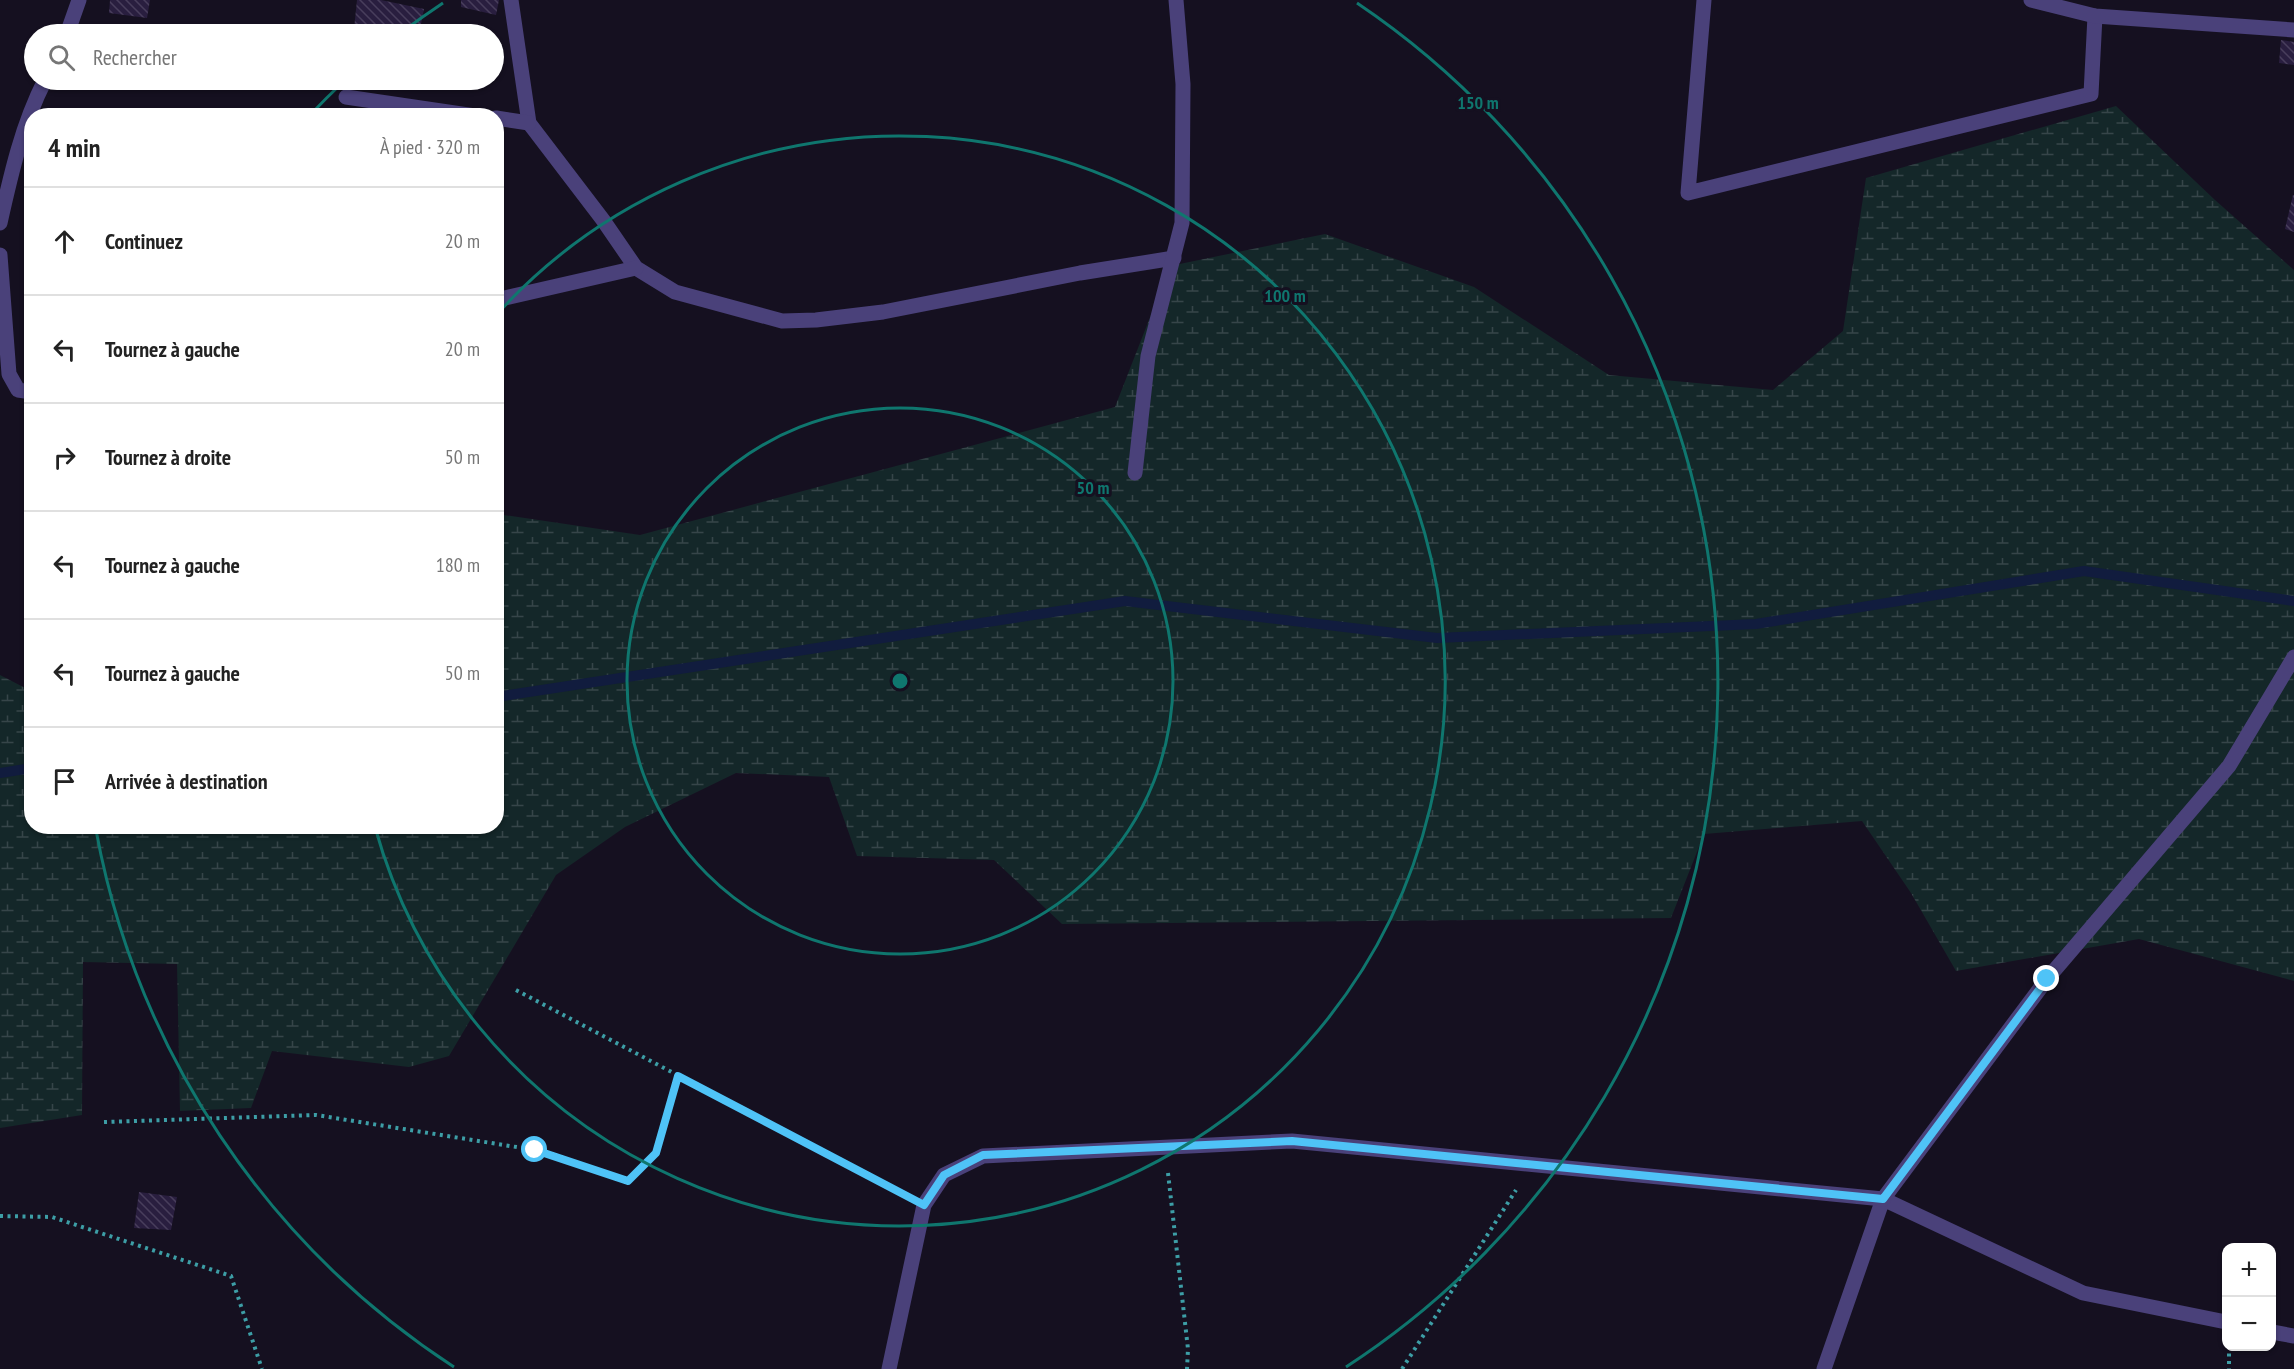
<!DOCTYPE html>
<html lang="fr">
<meta charset="utf-8">
<style>
body{margin:0;font-family:"PT Sans Narrow",sans-serif;background:#f6f6f6;color:#222}
.controls{position:absolute;right:18px;bottom:18px;display:grid;overflow:hidden;border-radius:12px;box-shadow:0 2px 4px #0004}
.controls button{width:54px;height:54px;display:grid;place-items:center;padding:0;border:0;border-bottom:2px solid #e0e0e0;background:#fff;color:#222;font:30px sans-serif}
.stop{position:absolute;width:18px;height:18px;margin:-14px;border:4px solid #4fc3f7;border-radius:50%;background:#fff}
.stop.end{background:#4fc3f7;border-color:#fff;box-shadow:0 2px 6px #0008}
.list{margin:0;padding:0;list-style:none}
h2{display:flex;justify-content:space-between;align-items:center;height:78px;margin:0;padding:0 24px;font-size:26px}
h2 small{font-size:20px;font-weight:400;color:#767676}
.list li{display:grid;grid-template-columns:39px 1fr auto;gap:18px;align-items:center;box-sizing:border-box;height:108px;padding:0 24px;border-top:2px solid #e0e0e0}
.list b{display:block;font-size:22px;white-space:nowrap}
.list em{font-size:20px;font-style:normal;color:#767676}
.icon{flex:none;width:33px;height:33px;fill:none;stroke:currentColor;stroke-width:2;stroke-linecap:round;stroke-linejoin:round}
.map{position:relative;flex:none;width:2294px;height:1369px;overflow:hidden}
.search{position:absolute;background:#fff;box-shadow:0 2px 4px #0004;left:24px;top:24px;width:480px;height:66px;display:flex;align-items:center;gap:15px;box-sizing:border-box;padding:0 21px;border-radius:33px;color:#767676;font-size:22px}
.panel{position:absolute;background:#fff;box-shadow:0 2px 4px #0004;left:24px;top:108px;width:480px;height:726px;border-radius:24px}
.map>svg:first-child{display:block}
</style>
<div class="map">
<svg width="2294" height="1369" viewBox="0 0 2294 1369">
<defs>
<pattern id="wetland-marsh" width="20" height="14" patternUnits="userSpaceOnUse" patternTransform="scale(1.5)"><rect width="20" height="14" fill="#142729"/><path d="M1 5h8M5 5V1M11 12h8M15 12V8" fill="none" stroke="#364549"/></pattern>
<pattern id="building-back-hatch" width="6" height="6" patternUnits="userSpaceOnUse" patternTransform="scale(1.5)"><rect width="6" height="6" fill="#291e3f"/><path d="M-1 5l2 2M0 0l6 6M5-1l2 2" fill="none" stroke="#483e5c"/></pattern>
</defs>
<rect width="100%" height="100%" fill="#151020"/>
<polygon fill="url(#wetland-marsh)" points="2116,106 2215,200 2294,270 2294,981 2139,939 1956,971 1911,893 1862,821 1704,834 1671,918 1062,924 994,860 857,856 829,777 736,773 625,827 556,875 449,1056 409,1067 272,1051 251,1108 180,1111 177,964 83,962 82,1115 0,1128 0,675 31,691 32,826 496,826 497,514 640,535 1115,407 1170,266 1325,234 1474,287 1609,375 1773,390 1843,331 1866,178"/>
<g fill="none" stroke-linecap="round" stroke-linejoin="round">
<g stroke="#111c3e" stroke-width="10">
<polyline points="496,697 1125,601 1437,638 1756,624 2084,571 2294,601"/>
<polyline points="0,773 32,768"/>
</g>
</g>
<g fill="url(#building-back-hatch)">
<polygon points="110,0 150,0 147,18 109,13"/>
<polygon points="357,0 381,0 424,9 419,34 389,34 354,29"/>
<polygon points="461,0 499,0 496,15 461,7"/>
<polygon points="2281,40 2294,42 2294,65 2279,63"/>
<polygon points="2293,195 2294,195 2294,232 2285,229"/>
<polygon points="139,1192 177,1197 171,1230 134,1228"/>
</g>
<g fill="none" stroke-linecap="round" stroke-linejoin="round">
<g stroke="#3d9ea6" stroke-width="4" stroke-dasharray="3 4.5" stroke-linecap="butt">
<polyline points="516,990 903,1194"/>
<polyline points="104,1122 316,1115 535,1150 628,1181 656,1153 678,1076"/>
<polyline points="1168,1173 1188,1349 1187,1369"/>
<polyline points="0,1216 52,1217 231,1276 262,1369"/>
<polyline points="2229,1346 2229,1369"/>
<polyline points="1402,1369 1516,1190"/>
</g>
<g stroke="#4a417a" stroke-width="15">
<polyline points="511,0 529,123 603,220 636,268 675,292 782,321 816,320 883,312 1080,273 1174,258"/>
<polyline points="1704,0 1688,193 2091,94 2095,16"/>
<polyline points="2031,0 2095,16 2294,30"/>
<polyline points="67,34 79,0"/>
<polyline points="346,97 475,116"/>
<polyline points="496,118 529,123"/>
<path d="M0,223C11,174 22,125 45,80"/>
<polyline points="0,255 9,374 18,390 32,392"/>
<polyline points="496,300 636,268"/>
<polyline points="1135,473 1148,356 1182,223 1183,84 1176,0"/>
<polyline points="2272,1332 2294,1336"/>
<polyline points="1824,1369 1883,1199 2083,1293 2226,1322"/>
</g>
<polyline stroke="#4a417a" stroke-width="15" points="889,1369 924,1205 944,1175 983,1156 1292,1141 1883,1199 2047,979 2229,766 2294,657"/>
</g>
<g fill="none" stroke-linecap="round" stroke-linejoin="round">
<polyline stroke="#4fc3f7" stroke-width="8" points="535,1150 628,1181 656,1153 678,1076 924,1205 944,1175 983,1155 1292,1141 1883,1199 2047,979"/>
</g>
<g fill="none" stroke="#0f766e" stroke-width="3">
<circle cx="900" cy="681" r="273"/>
<path d="M498 313A545 545 0 1 1 375 827"/>
<path d="M454 1367A818 818 0 0 1 96 830M312 113A818 818 0 0 1 342 83M402 32A818 818 0 0 1 443 3M1357 3A818 818 0 0 1 1346 1367"/>
</g>
<circle cx="900" cy="681" r="9" fill="#0f766e" stroke="#151020" stroke-width="3"/>
<g font-size="18" text-anchor="middle" font-weight="bold" fill="#0f766e" stroke="#151020" stroke-width="6" stroke-linejoin="round" paint-order="stroke">
<text x="1478" y="109">150 m</text>
<text x="1285" y="302">100 m</text>
<text x="1093" y="494">50 m</text>
</g>
</svg>
<div class="controls">
<button>+</button>
<button>−</button>
</div>
<div class="stop" style="left:535px;top:1150px"></div>
<div class="stop end" style="left:2047px;top:979px"></div>
<div class="search"><svg class="icon" aria-label="search" viewBox="0 0 24 24"><circle cx="10" cy="10" r="6"/><path d="M15 15l6 6"/></svg>Rechercher</div>
<section class="panel">
<h2>4 min<small>À pied · 320 m</small></h2>
<ul class="list">
<li><svg class="icon" aria-label="ahead" viewBox="0 0 24 24"><path d="M12 20V5M6 11l6-6 6 6"/></svg><div><b>Continuez</b></div><em>20 m</em></li>
<li><svg class="icon" aria-label="left" viewBox="0 0 24 24"><path d="M17 20v-9H6M10 6l-5 5 5 5"/></svg><div><b>Tournez à gauche</b></div><em>20 m</em></li>
<li><svg class="icon" aria-label="right" viewBox="0 0 24 24"><path d="M7 20v-9h11M14 6l5 5-5 5"/></svg><div><b>Tournez à droite</b></div><em>50 m</em></li>
<li><svg class="icon" aria-label="left" viewBox="0 0 24 24"><path d="M17 20v-9H6M10 6l-5 5 5 5"/></svg><div><b>Tournez à gauche</b></div><em>180 m</em></li>
<li><svg class="icon" aria-label="left" viewBox="0 0 24 24"><path d="M17 20v-9H6M10 6l-5 5 5 5"/></svg><div><b>Tournez à gauche</b></div><em>50 m</em></li>
<li><svg class="icon" aria-label="arrive" viewBox="0 0 24 24"><path d="M6 21V4h12l-3 4 3 4H6"/></svg><div><b>Arrivée à destination</b></div></li>
</ul>
</section>
</div>
